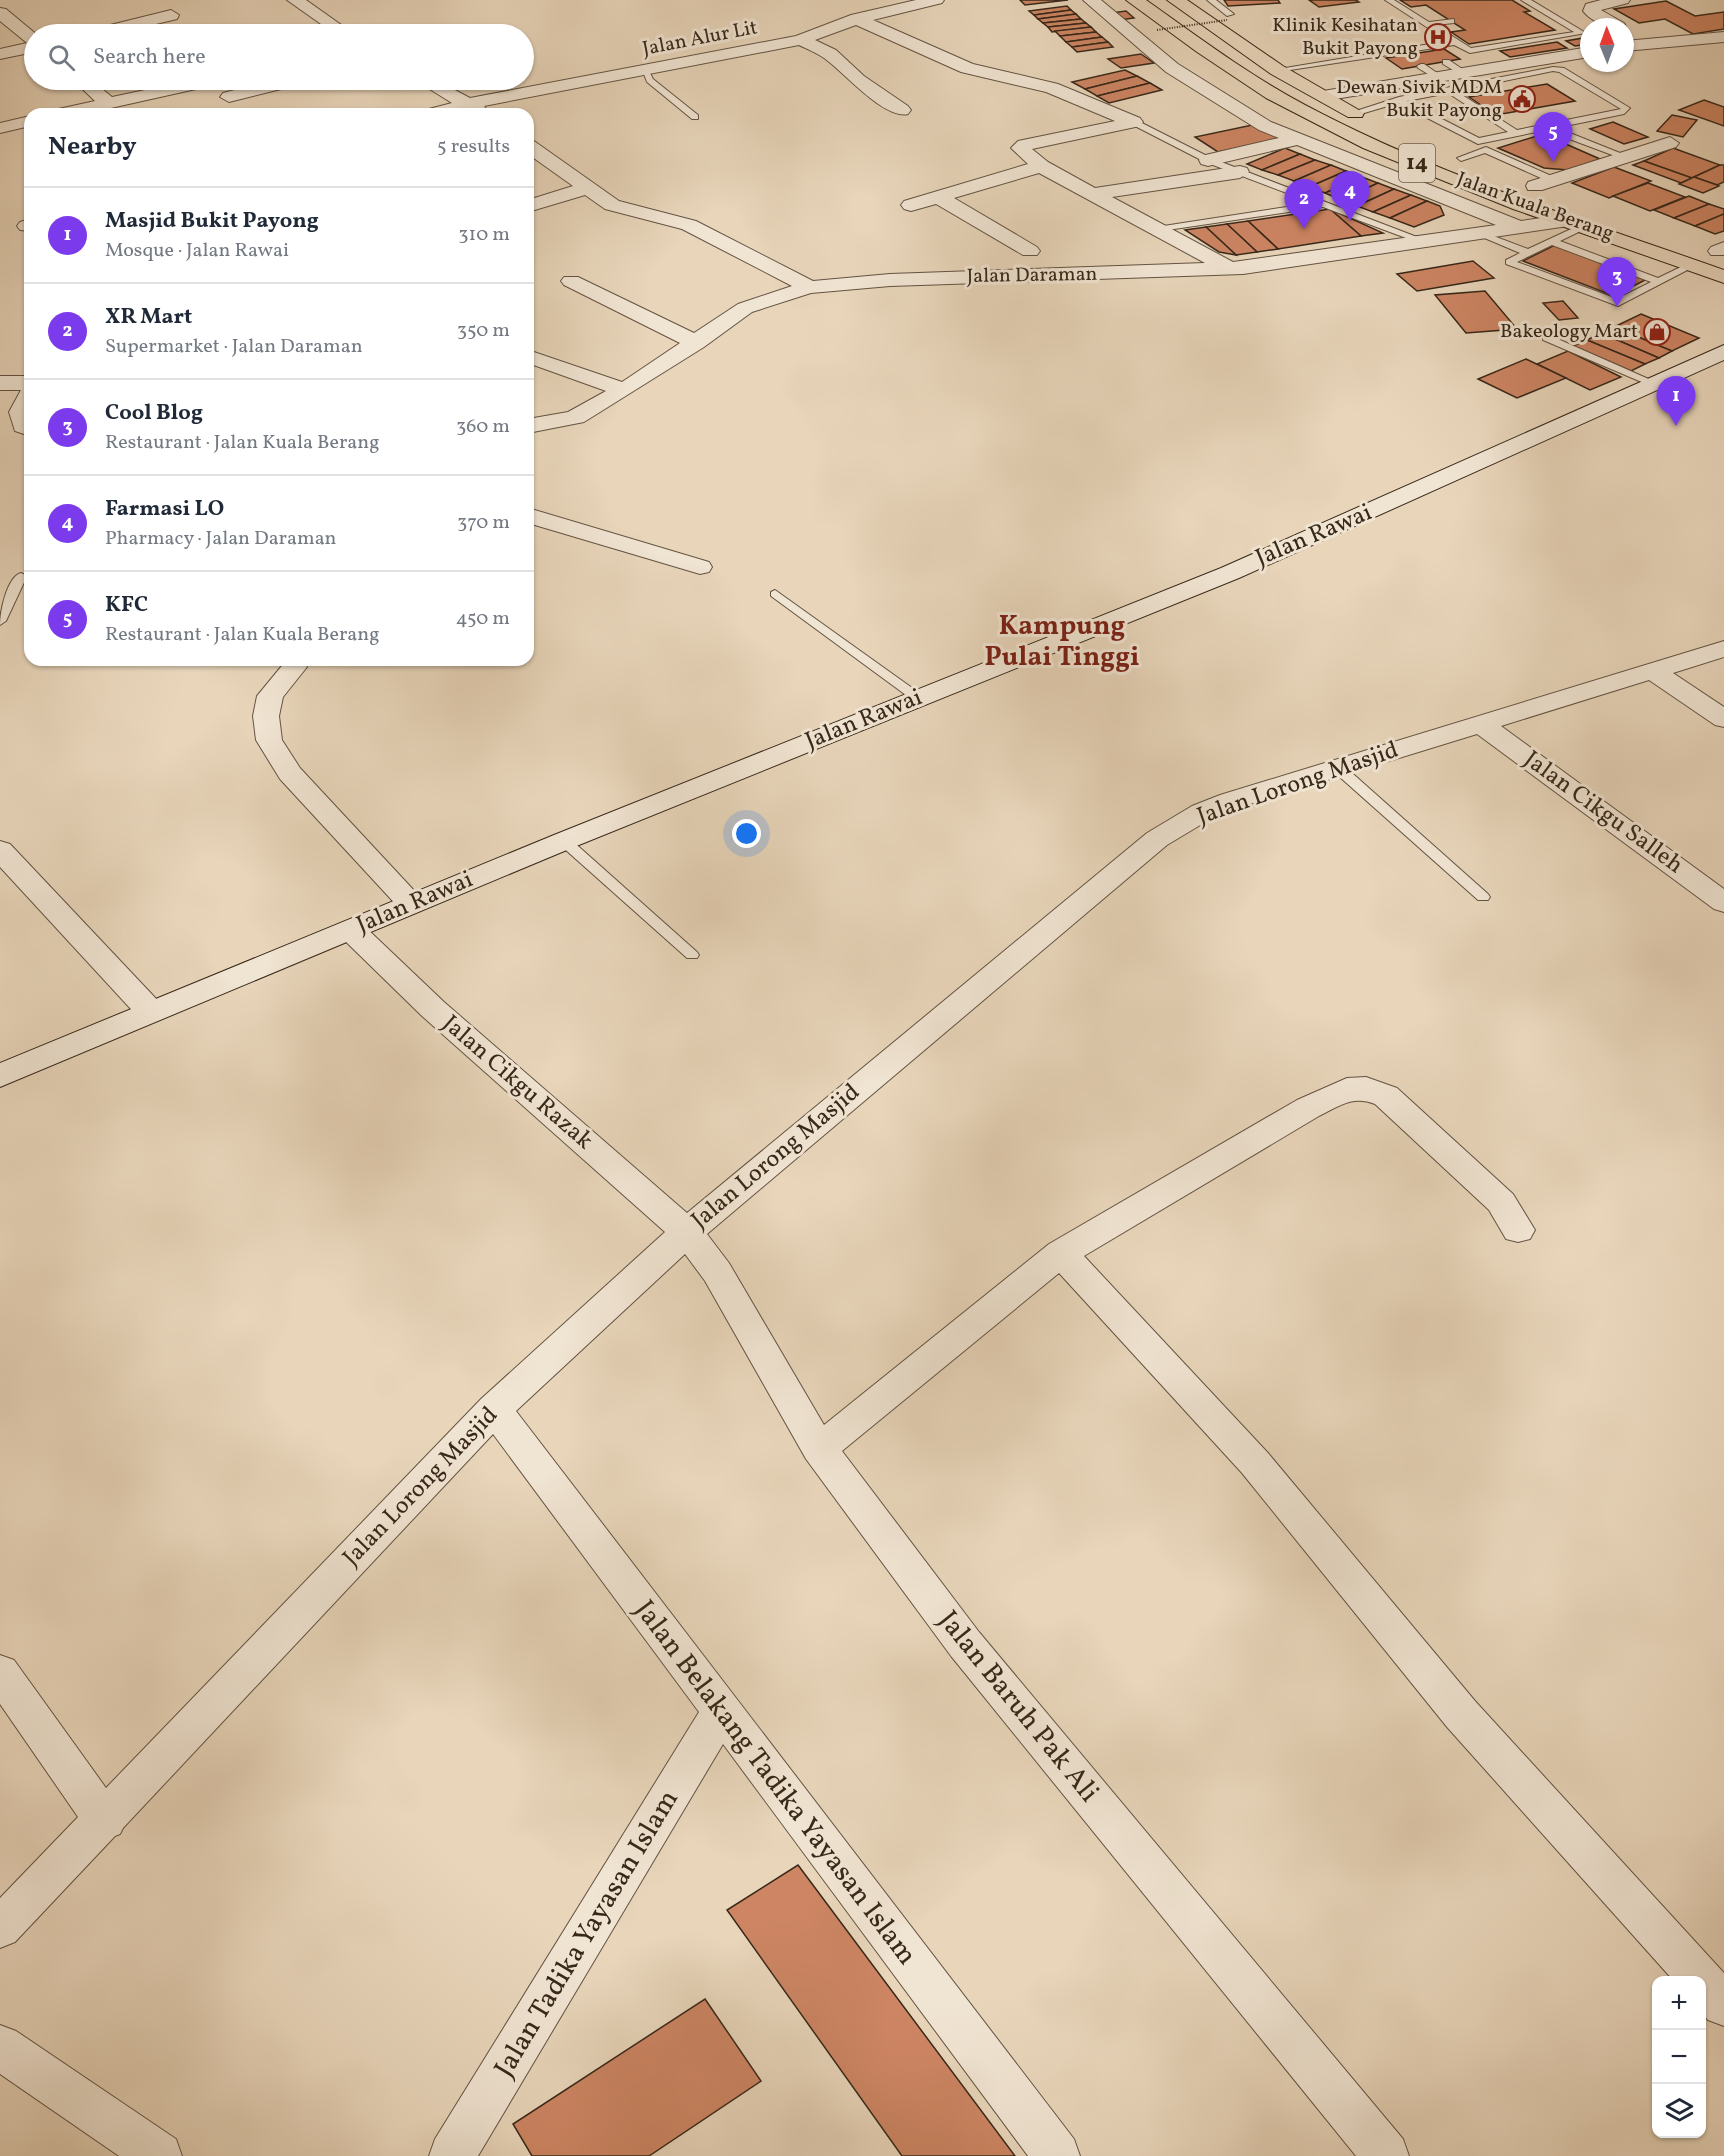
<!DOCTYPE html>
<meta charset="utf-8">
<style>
body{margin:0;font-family:Vollkorn,serif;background:#f6f6f7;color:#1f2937}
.controls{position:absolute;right:18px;bottom:18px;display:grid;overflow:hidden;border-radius:12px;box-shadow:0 2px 4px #0004}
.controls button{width:54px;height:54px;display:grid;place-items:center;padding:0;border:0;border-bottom:2px solid #e0e1e3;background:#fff;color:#1f2937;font:30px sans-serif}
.compass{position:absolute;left:1580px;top:18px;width:54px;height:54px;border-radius:50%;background:#fff;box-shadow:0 2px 4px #0004;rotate:359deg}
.you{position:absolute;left:747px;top:834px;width:21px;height:21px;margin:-15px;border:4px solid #fff;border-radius:50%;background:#1a73e8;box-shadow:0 0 0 9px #1a73e833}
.badge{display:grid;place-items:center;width:39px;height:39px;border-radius:50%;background:#7c3aed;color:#fff;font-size:20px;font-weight:700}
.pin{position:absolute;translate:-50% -50px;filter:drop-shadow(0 2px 3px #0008)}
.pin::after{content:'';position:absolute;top:32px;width:21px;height:18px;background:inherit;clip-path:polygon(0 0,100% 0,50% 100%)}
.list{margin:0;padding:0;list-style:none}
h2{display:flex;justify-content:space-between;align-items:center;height:78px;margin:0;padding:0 24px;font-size:26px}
h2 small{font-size:20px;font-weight:400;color:#747a83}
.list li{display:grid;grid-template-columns:39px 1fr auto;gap:18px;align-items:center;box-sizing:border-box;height:96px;padding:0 24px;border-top:2px solid #e0e1e3}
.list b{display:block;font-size:22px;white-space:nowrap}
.list p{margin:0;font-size:20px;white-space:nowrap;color:#747a83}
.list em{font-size:20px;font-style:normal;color:#747a83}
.icon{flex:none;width:33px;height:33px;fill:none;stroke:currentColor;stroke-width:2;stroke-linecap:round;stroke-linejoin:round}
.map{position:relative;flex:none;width:1724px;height:2156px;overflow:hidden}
.search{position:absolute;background:#fff;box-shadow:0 2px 4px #0004;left:24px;top:24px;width:510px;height:66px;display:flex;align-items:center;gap:15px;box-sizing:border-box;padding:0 21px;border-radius:33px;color:#747a83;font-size:22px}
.panel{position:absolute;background:#fff;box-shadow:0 2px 4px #0004;left:24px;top:108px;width:510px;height:558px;border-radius:18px}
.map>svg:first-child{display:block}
</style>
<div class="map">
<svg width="1724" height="2156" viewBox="0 0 1724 2156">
<rect width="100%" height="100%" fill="#e8d5ba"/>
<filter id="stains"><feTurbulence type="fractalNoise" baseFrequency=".00333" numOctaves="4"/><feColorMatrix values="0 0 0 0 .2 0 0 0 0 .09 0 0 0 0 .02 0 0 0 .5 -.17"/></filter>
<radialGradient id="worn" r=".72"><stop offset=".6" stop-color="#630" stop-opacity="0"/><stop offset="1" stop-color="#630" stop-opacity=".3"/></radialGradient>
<g fill="#cd8563" stroke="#37281a" stroke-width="1.5">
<polygon points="1020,0 1068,0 1025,5"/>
<polygon points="1224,0 1278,0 1280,3 1228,6"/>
<polygon points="1309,0 1356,0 1359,2 1319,7"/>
<polygon points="1400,0 1512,0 1530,11 1524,12 1555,30 1469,44 1451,32 1465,30 1426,5 1411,7"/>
<polygon points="1666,1 1695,16 1724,12 1724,29 1693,34 1665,19 1639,23 1614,9"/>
<polygon points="1067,6 1071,10 1034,15 1029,11"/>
<polygon points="1071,10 1076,14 1038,19 1034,15"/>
<polygon points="1126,11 1134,18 1119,20 1111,13"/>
<polygon points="1076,14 1081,19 1043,23 1038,19"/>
<polygon points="1081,19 1086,23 1048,27 1043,23"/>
<polygon points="1086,23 1091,27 1052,32 1048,27"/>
<polygon points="1091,27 1096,32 1060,36 1055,31"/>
<polygon points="1096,32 1102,37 1066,42 1060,36"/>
<polygon points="1102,37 1108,42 1072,47 1066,42"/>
<polygon points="1589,37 1589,44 1575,46 1566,41"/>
<polygon points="1108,42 1113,47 1077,52 1072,47"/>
<polygon points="1557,42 1567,48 1510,57 1500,51"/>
<polygon points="1444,49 1460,59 1402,69 1386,58"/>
<polygon points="1141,54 1154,63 1121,68 1108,59"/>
<polygon points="1125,70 1137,76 1085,89 1072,82"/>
<polygon points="1137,76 1150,83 1097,96 1085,89"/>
<polygon points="1150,83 1162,90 1109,103 1097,96"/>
<polygon points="1547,84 1575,101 1496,115 1469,97"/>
<polygon points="1704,100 1724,107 1724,126 1679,110"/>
<polygon points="1672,115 1697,120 1683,137 1657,131"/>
<polygon points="1613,122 1648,137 1624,144 1590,129"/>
<polygon points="1257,124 1280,139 1218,152 1195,137"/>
<polygon points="1543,134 1600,159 1568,170 1544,168 1498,148"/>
<polygon points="1285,148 1300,154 1262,170 1247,164"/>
<polygon points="1673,148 1720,165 1692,178 1644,161"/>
<polygon points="1300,154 1315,160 1278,175 1262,170"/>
<polygon points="1315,160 1331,165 1294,181 1278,175"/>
<polygon points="1644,161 1692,178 1681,183 1633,165"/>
<polygon points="1331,165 1346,171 1309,187 1294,181"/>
<polygon points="1720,165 1724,165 1724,182 1717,185 1694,177"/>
<polygon points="1614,167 1651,181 1609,198 1572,183"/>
<polygon points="1346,171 1362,177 1325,193 1309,187"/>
<polygon points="1362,177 1378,183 1341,200 1325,193"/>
<polygon points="1694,177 1717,185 1719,186 1703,193 1679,184"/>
<polygon points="1378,183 1394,189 1357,206 1341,200"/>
<polygon points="1648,183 1685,197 1650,211 1613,196"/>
<polygon points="1394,189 1411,195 1373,212 1357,206"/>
<polygon points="1411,195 1427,201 1390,218 1373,212"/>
<polygon points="1689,196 1709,204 1674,218 1654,210"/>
<polygon points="1427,201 1440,206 1444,215 1414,227 1390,218"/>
<polygon points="1709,204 1724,209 1724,214 1695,226 1674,218"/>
<polygon points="1330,209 1383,233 1361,236"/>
<polygon points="1330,209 1361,236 1278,249 1248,221"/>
<polygon points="1724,214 1724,231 1715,234 1695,226"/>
<polygon points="1248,221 1278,249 1257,252 1227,224"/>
<polygon points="1227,224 1257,252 1236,255 1206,227"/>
<polygon points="1206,227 1236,255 1219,252 1185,230"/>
<polygon points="1555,245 1647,279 1614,296 1523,261"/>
<polygon points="1473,261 1494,278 1417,291 1397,274"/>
<polygon points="1485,291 1517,329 1466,333 1435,295"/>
<polygon points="1563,301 1578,318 1559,320 1543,303"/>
<polygon points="1641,314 1699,338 1672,351 1614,327"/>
<polygon points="1614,327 1672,351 1659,358 1601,333"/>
<polygon points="1601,333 1659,358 1645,364 1587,340"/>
<polygon points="1587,340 1645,364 1631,371 1573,346"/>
<polygon points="1568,351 1621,377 1590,390 1537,364"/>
<polygon points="1526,359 1566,378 1517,398 1478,379"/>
<polygon points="798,1865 1015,2156 902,2156 727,1910"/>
<polygon points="705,1999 761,2081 649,2156 532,2156 513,2124"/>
</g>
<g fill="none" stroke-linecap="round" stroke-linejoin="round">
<defs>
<g id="service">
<polygon points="1207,0 1216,0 1234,14 1227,16"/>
<polygon points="1385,0 1394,0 1429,22 1454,19 1454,23 1435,25 1471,48 1574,32 1521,0 1531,0 1586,33 1470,53 1454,45 1277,72 1273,70 1448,41"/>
<polygon points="1443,60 1449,60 1468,73 1461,75 1443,64"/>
<polygon points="1421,64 1424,64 1443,77 1436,79 1418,68 1417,66"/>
<path d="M1553,67L1564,68L1630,108L1624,114L1478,144L1398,103L1354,116L1350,113L1399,97ZM1553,71L1559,72L1621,109L1517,130L1456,91ZM1448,93L1508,132L1479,138L1407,101Z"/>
<polygon points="642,69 648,69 653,79 698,115 698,119 692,119 647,82"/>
<polygon points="1134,119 1211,158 1430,242 1422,244 1323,207 1154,232 1154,228 1157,227 1313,203 1205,162 1131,124 1131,120"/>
<polygon points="1564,133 1570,133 1630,157 1623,159 1564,137"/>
<polygon points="1486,147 1556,178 1557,180 1550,182 1485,153 1461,161 1457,158"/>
<path d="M1584,223L1589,226L1587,228L1560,241L1658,278L1689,263L1697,265L1618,306L1506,264V260L1520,253L1475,234L1483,232L1528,249ZM1552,245L1651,282L1617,299L1517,262Z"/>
<polygon points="1543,336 1551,336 1660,384 1651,386 1543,340"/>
<path d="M21,573L27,576L6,621L0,625C0,611 7,577 21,573Z"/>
<polygon points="775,590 922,695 922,701 914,701 771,596 771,592"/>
<polygon points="1338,764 1343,765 1488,894 1490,897 1488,900 1478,900 1333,771 1332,768"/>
<polygon points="564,837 569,838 697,952 699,955 697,958 687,958 559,844 557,841"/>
</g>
<g id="minor">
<polygon points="287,0 306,0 354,34 335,34"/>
<path d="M916,0H944L942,3L873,20L973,64L1058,84L1140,118L1143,122L1140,126L1032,149L1048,162L1095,188L1240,166L1247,168L1249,172L1240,178L1112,197L1233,262L1496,225L1297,145L1208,166L1201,164L1199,160L1201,156L1279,138L1259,130L1166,72L1083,0H1101L1178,64L1271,122L1521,221L1568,214L1578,220L1568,226L1243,274L890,286L811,293L752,312L704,347L584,422L528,433V419L568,412L606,391L528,363V350L622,382L680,343L564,285L561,281L564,277H578L694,333L738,304L792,286L682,229L605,209L585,195L528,212V200L573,186L528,154V139L534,141L619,201L696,221L813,281L890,274L1205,263L1039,173L954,198L1037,247L1040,251L1037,255H1023L936,204L911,211L904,209L901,205L904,201L1028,164L1011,148L1018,141L1115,121L1046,92L961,72L856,25L815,40L836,50L864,76L908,106L911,110L908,114C884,120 843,71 824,58C817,53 807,49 799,45L484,106L487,110L483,114H473L465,110L451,114H422L425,110L452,103L415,80H436L470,98L796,36L851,15Z"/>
<path d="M1601,0H1630L1628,3L1601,10L1624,23L1626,27L1625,29C1613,22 1598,29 1583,11L1586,4Z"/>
<polygon points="0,8 6,9 36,34 34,52 0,59 0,49 27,43 0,21"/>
<polygon points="171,10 179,15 177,19 114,34 88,34 90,30"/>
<polygon points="1724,32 1724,42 1625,51 1625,41"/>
<polygon points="1589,47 1589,57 1323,101 1314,96 1323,91"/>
<polygon points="73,80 91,80 112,97 192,80 223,80 214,85 84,114 51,114 54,110 95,101"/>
<polygon points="261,80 279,80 284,85 281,89 229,102 220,97 223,93 262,83"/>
<polygon points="30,116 30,126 0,133 0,123"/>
<polygon points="1670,137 1679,143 1676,147 1542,190 1528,190 1526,186 1528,182"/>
<polygon points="30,219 30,231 20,230 17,226 20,222"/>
<polygon points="1724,242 1724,255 1711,255 1708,251 1711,247"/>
<polygon points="0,376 30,376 30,436 15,431 9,412 21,390 0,390"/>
<polygon points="528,508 709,562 712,567 709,572 700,574 528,523"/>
<path d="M1724,641V657L1673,673L1724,707V727L1715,725L1649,680L1501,726L1724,889V912L1714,909L1477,734L1240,807L1212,818L1167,845L707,1234L729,1263L824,1425L1049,1244L1297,1100L1347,1078L1366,1077L1397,1088L1513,1194L1535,1230L1530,1239L1518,1242L1506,1239L1489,1210L1375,1104C1353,1095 1339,1106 1319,1116L1084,1256L1268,1453L1475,1701L1724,1973V2026L1708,2020L1702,2013V1980H1673L1447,1727L1242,1473L1059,1273L842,1451L979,1632L1403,2139L1409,2156H1356L951,1656L806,1459L705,1281L685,1254L516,1411L1074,2139L1080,2156H1028L723,1744L478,2156H429L435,2139L699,1712L493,1434L123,1828L120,1834L115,1836L15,1942L0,1948V1898L78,1817L0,1704V1655L14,1660L106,1788L481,1399L665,1232L422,1016L341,937L336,930L341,923L351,921L361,923L444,1002L687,1213L1147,833L1192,806L1220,795Z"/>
<polygon points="297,660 303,662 307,667 283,697 279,716 282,740 300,768 421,898 426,904 421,910 411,913 401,910 280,779 256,740 253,716 257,696 285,662"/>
<polygon points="0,841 10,844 162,1005 166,1012 162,1019 151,1022 140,1019 0,867"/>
<polygon points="0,2025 16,2031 176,2139 182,2156 119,2156 0,2074"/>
</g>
<polygon id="secondary" points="1724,345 1724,360 1239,578 574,847 0,1087 0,1063 554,835 1221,568"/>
<g id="trunk">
<path d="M1126,0H1146C1198,37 1249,75 1305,105C1438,176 1583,220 1724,270V283L1513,209L1363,148L1266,98L1197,52Z"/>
<polygon points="1167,0 1187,0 1283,66 1364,113 1362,117 1348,117 1271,74"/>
</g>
</defs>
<use href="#service" stroke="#635342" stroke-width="2"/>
<use href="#minor" stroke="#635342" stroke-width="2"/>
<use href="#secondary" stroke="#37281a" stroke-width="2"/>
<use href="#trunk" stroke="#37281a" stroke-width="2"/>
<use href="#service" fill="#f0e4d2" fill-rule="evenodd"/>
<use href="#minor" fill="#f0e4d2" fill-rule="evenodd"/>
<use href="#secondary" fill="#f0e4d2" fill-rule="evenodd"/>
<use href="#trunk" fill="#e8d5ba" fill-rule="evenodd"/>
<polyline stroke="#37281a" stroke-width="2" stroke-dasharray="1 1.5" stroke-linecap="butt" points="1157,30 1227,20"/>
</g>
<defs>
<symbol id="hospital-ring" viewBox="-11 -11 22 22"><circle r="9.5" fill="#f0e4d2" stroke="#8f2418" stroke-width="1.5"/><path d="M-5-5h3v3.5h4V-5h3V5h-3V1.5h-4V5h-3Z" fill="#8f2418"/></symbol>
<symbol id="civic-ring" viewBox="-11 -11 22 22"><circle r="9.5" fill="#f0e4d2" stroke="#8f2418" stroke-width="1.5"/><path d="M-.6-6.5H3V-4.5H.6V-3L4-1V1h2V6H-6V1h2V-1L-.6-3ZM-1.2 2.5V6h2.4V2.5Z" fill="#8f2418"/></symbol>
<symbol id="shop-ring" viewBox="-11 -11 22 22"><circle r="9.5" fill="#f0e4d2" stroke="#8f2418" stroke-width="1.5"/><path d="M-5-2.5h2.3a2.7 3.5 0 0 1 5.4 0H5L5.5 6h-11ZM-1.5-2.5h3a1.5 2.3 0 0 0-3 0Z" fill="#8f2418"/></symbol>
</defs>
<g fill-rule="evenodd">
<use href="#hospital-ring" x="1423" y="22" width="30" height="30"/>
<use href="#civic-ring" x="1507" y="84" width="30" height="30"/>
<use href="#shop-ring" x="1642" y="317" width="30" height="30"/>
</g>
<g text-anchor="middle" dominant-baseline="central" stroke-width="6" stroke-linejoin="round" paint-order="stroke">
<g font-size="20" fill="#37281a" stroke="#f0e4d2" text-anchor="end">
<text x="1418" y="26">Klinik Kesihatan<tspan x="1418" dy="23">Bukit Payong</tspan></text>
<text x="1502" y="88">Dewan Sivik MDM<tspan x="1502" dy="23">Bukit Payong</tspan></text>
<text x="1638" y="332">Bakeology Mart</text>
</g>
<g font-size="20" fill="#37281a" stroke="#f0e4d2">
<text transform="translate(700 39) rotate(-11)">Jalan Alur Lit</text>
<text transform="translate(1535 207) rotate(20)">Jalan Kuala Berang</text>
<text transform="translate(1032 276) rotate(-1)">Jalan Daraman</text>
</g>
<rect fill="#f0e4d2" stroke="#6e6051" stroke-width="1.5" x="1399" y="144" width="36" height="38" rx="4.5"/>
<g font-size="22" font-weight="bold" fill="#37281a">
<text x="1417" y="163">14</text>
</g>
<g font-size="24" fill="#37281a" stroke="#f0e4d2">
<text transform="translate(1314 536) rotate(-23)">Jalan Rawai</text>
<text transform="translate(864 720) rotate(-22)">Jalan Rawai</text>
<text transform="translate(1298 784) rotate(-19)">Jalan Lorong Masjid</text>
<text transform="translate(1603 813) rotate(36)">Jalan Cikgu Salleh</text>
<text transform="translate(415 903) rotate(-23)">Jalan Rawai</text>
<text transform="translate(517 1083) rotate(41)">Jalan Cikgu Razak</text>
<text transform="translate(776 1157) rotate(-40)">Jalan Lorong Masjid</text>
<text transform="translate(421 1487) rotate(-46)">Jalan Lorong Masjid</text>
</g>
<g font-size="27" font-weight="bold" fill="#7a1f14" stroke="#f0e4d2">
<text x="1062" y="627">Kampung<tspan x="1062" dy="31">Pulai Tinggi</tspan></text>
</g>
<g font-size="28" fill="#37281a" stroke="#f0e4d2">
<text transform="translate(1018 1707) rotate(51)">Jalan Baruh Pak Ali</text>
<text transform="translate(775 1783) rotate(53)">Jalan Belakang Tadika Yayasan Islam</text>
<text transform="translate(587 1934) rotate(-59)">Jalan Tadika Yayasan Islam</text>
</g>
</g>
<rect width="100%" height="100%" filter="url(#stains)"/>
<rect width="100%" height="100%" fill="url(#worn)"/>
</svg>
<div class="controls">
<button>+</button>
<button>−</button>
<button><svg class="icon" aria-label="layers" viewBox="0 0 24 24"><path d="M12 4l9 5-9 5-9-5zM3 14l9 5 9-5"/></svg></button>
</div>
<svg class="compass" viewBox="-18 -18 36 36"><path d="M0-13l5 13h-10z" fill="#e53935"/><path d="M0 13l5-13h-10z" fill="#747a83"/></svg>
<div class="you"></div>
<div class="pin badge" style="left:1676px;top:426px">1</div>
<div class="pin badge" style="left:1304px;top:229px">2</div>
<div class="pin badge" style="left:1617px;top:307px">3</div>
<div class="pin badge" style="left:1350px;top:221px">4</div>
<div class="pin badge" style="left:1553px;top:162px">5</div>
<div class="search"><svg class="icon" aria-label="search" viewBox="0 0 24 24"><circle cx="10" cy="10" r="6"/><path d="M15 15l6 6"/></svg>Search here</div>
<section class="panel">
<h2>Nearby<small>5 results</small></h2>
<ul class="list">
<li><span class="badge">1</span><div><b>Masjid Bukit Payong</b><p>Mosque · Jalan Rawai</p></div><em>310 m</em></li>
<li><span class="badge">2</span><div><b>XR Mart</b><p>Supermarket · Jalan Daraman</p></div><em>350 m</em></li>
<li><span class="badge">3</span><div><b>Cool Blog</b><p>Restaurant · Jalan Kuala Berang</p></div><em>360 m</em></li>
<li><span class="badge">4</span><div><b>Farmasi LO</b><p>Pharmacy · Jalan Daraman</p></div><em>370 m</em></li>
<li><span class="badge">5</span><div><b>KFC</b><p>Restaurant · Jalan Kuala Berang</p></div><em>450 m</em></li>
</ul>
</section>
</div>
